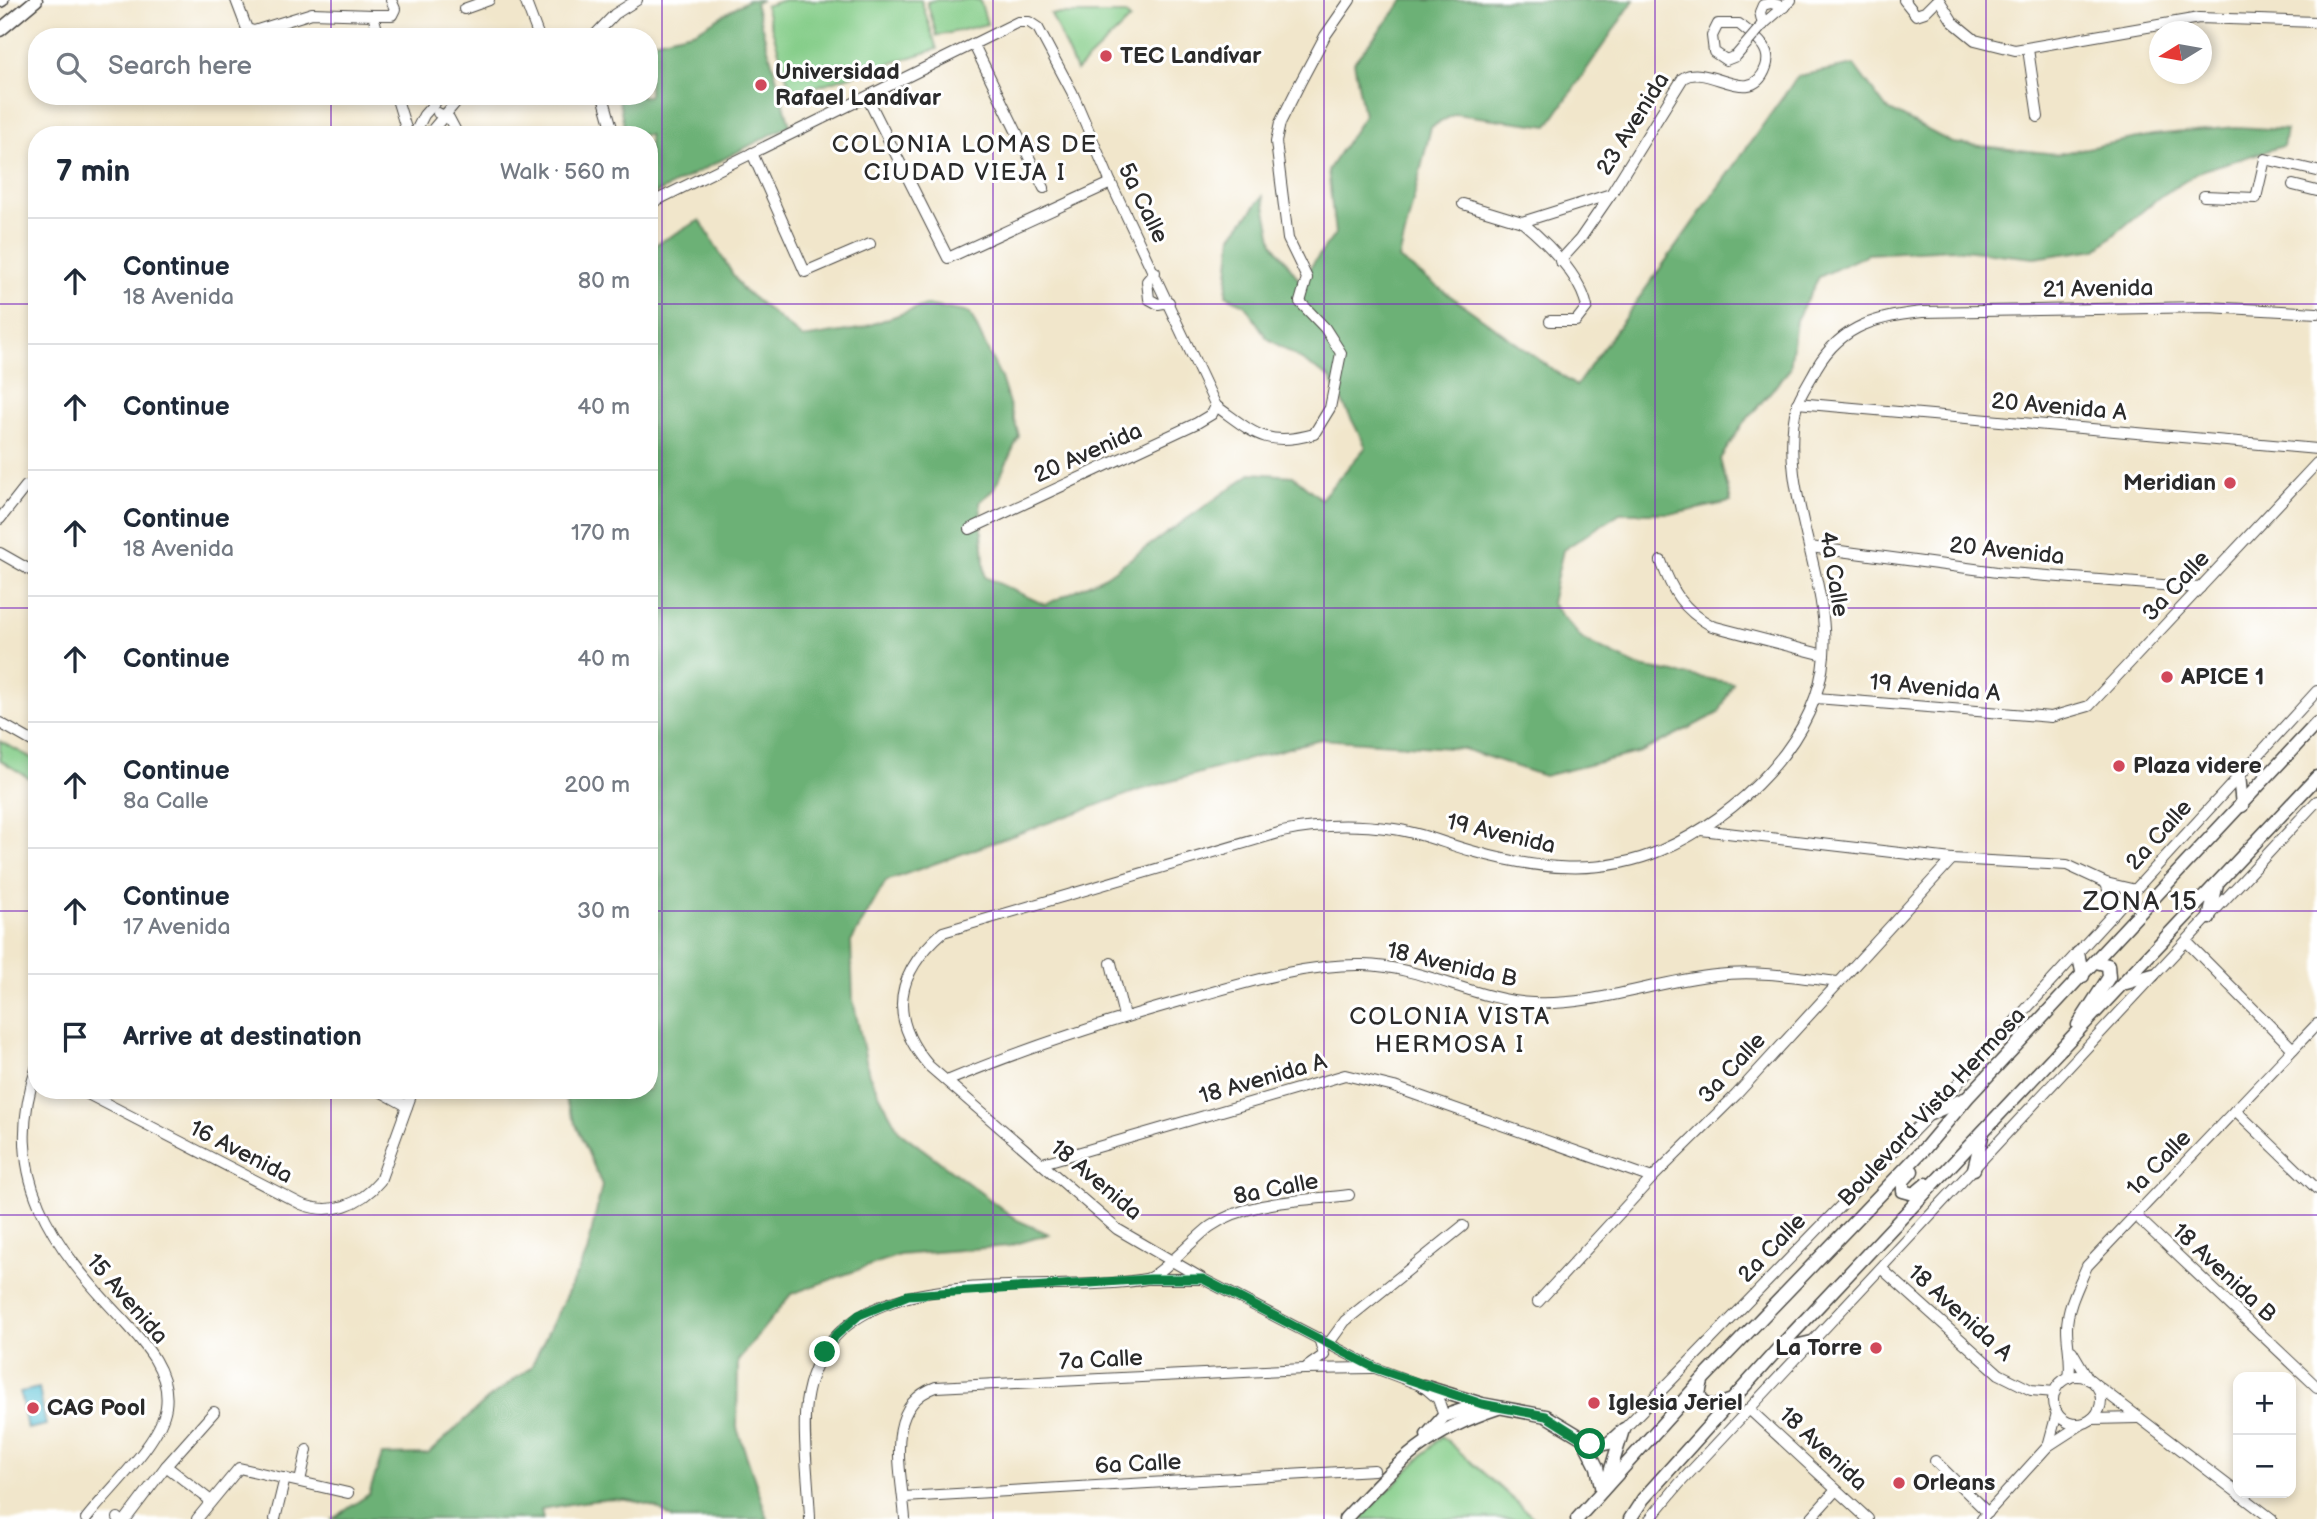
<!DOCTYPE html>
<meta charset="utf-8">
<style>
body{margin:0;font-family:"Balsamiq Sans",sans-serif;background:#f6f6f7;color:#1f2937}
.controls{position:absolute;right:21px;bottom:21px;display:grid;overflow:hidden;border-radius:14px;box-shadow:0 4px 10px #0003}
.controls button{width:63px;height:63px;display:grid;place-items:center;padding:0;border:0;border-bottom:2px solid #e0e1e3;background:#fff;color:#1f2937;font:35px sans-serif}
.compass{position:absolute;left:2149px;top:21px;width:63px;height:63px;border-radius:50%;background:#fff;box-shadow:0 4px 10px #0003;rotate:259deg}
.stop{position:absolute;width:21px;height:21px;margin:-16px;border:5px solid #0b8043;border-radius:50%;background:#fff}
.stop.end{background:#0b8043;border-color:#fff;box-shadow:0 2px 7px #0008}
.list{margin:0;padding:0;list-style:none}
h2{display:flex;justify-content:space-between;align-items:center;height:91px;margin:0;padding:0 28px;font-size:30px}
h2 small{font-size:23px;font-weight:400;color:#747a83}
.list li{display:grid;grid-template-columns:46px 1fr auto;gap:21px;align-items:center;box-sizing:border-box;height:126px;padding:0 28px;border-top:2px solid #e0e1e3}
.list b{display:block;font-size:26px;white-space:nowrap}
.list p{margin:0;font-size:23px;white-space:nowrap;color:#747a83}
.list em{font-size:23px;font-style:normal;color:#747a83}
.icon{flex:none;width:38px;height:38px;fill:none;stroke:currentColor;stroke-width:2;stroke-linecap:round;stroke-linejoin:round}
.map{position:relative;flex:none;width:2317px;height:1519px;overflow:hidden}
.search{position:absolute;background:#fff;box-shadow:0 4px 10px #0003;left:28px;top:28px;width:630px;height:77px;display:flex;align-items:center;gap:18px;box-sizing:border-box;padding:0 24px;border-radius:28px;color:#747a83;font-size:26px}
.panel{position:absolute;background:#fff;box-shadow:0 4px 10px #0003;left:28px;top:126px;width:630px;height:973px;border-radius:28px}
.map>svg:first-child{display:block}
</style>
<div class="map">
<svg width="2317" height="1519" viewBox="0 0 2317 1519">
<rect width="100%" height="100%" fill="#fff"/>
<filter id="ink" filterUnits="userSpaceOnUse"><feTurbulence type="fractalNoise" baseFrequency=".0143" numOctaves="2"/><feDisplacementMap in="SourceGraphic" scale="14" xChannelSelector="R" yChannelSelector="G"/><feConvolveMatrix kernelMatrix="1 2 1 2 8 2 1 2 1" color-interpolation-filters="sRGB"/></filter>
<filter id="wash" filterUnits="userSpaceOnUse"><feTurbulence type="fractalNoise" baseFrequency=".00686" numOctaves="4" result="noise"/><feDisplacementMap in="SourceGraphic" scale="28" xChannelSelector="R" yChannelSelector="G"/><feGaussianBlur stdDeviation="1.57" result="paint"/><feColorMatrix in="noise" values="0 0 0 0 0 0 0 0 0 0 0 0 0 0 0 0 0 1.4 0 .05"/><feComposite in="paint" operator="in"/></filter>
<g filter="url(#wash)">
<rect width="100%" height="100%" fill="#f1e6cb"/>
<g fill="#86ce8a" stroke="#587c5a" stroke-width="2">
<polygon points="784,0 921,0 937,49 792,94 765,6"/>
<polygon points="934,0 980,0 987,24 937,36 927,2"/>
<polygon points="1125,14 1130,19 1076,71 1051,14"/>
<polygon points="0,741 37,761 37,783 0,760"/>
<polygon points="1442,1436 1535,1519 1360,1519"/>
</g>
<g fill="#6cb176" stroke="#4c6e50" stroke-width="2">
<polygon points="748,0 762,0 755,3 790,125 649,197 649,135 626,135 618,96 649,96 649,42 696,31"/>
<path d="M1404,0H1634L1548,126L1455,114L1431,127L1399,259L1576,386L1798,76L1854,65L1886,108L1952,143L2057,154L2153,135L2236,127L2286,130L2283,146L2203,170L2158,198L2097,249L2034,258L1953,249L1868,254L1819,277L1796,320L1790,369L1742,425L1720,459L1731,502L1678,513H1620L1563,550L1551,603L1583,640L1640,667L1733,683L1719,713L1641,752L1544,776L1464,749L1320,739L1137,791L886,881L851,942L853,1000L869,1075L899,1131L1017,1220L1049,1234L1009,1246L899,1255L791,1294L738,1360L737,1428L768,1519H673C635,1487 585,1502 541,1509L543,1519H333L369,1494L382,1455L428,1454L487,1400L531,1367L587,1253L602,1185L561,1090H649V670L658,603L649,565V248L700,220L741,288L803,338L859,329L926,305L970,313L1001,378L1019,436L995,488L980,502L985,577L1045,605L1106,576L1252,473L1293,476L1321,499L1366,447L1330,378L1267,338L1245,305L1226,295L1232,236L1263,196L1273,243L1300,281L1335,234L1328,170L1364,116L1354,62Z"/>
</g>
<polygon fill="#5ac2d7" stroke="#427681" stroke-width="2" points="39,1388 46,1425 27,1429 20,1392"/>
</g>
<g filter="url(#ink)">
<g fill="none" stroke-linecap="round" stroke-linejoin="round">
<defs>
<g id="minor">
<polyline points="236,0 247,29 254,31 312,13 373,15 379,37"/>
<polyline points="525,0 539,37"/>
<polyline points="1904,0 1916,15 1925,12 1937,0"/>
<polyline points="1939,0 1953,22 1975,40 2015,50 2199,18 2317,22"/>
<polyline points="464,9 489,0"/>
<polyline points="373,15 392,15 395,9 391,0"/>
<polyline points="1763,25 1760,12 1763,5 1771,3 1784,7"/>
<polyline points="1760,27 1791,0"/>
<polyline points="593,37 615,14 637,0"/>
<polyline points="974,45 1044,188"/>
<polyline points="2028,49 2038,117"/>
<polyline points="396,96 408,135"/>
<polyline points="603,96 614,135"/>
<polyline points="867,97 948,258 1111,183"/>
<polyline points="438,113 449,118 458,135"/>
<polyline points="414,135 424,115 441,96"/>
<polyline points="428,135 461,96"/>
<polyline points="752,153 805,272 870,244"/>
<polyline points="2293,185 2317,191"/>
<polyline points="2204,196 2256,198 2265,159 2317,171"/>
<polyline points="649,204 1018,22 1029,22 1038,28 1072,92 1111,183 1216,406"/>
<path d="M1463,204L1522,222L1611,194L1683,78C1708,62 1751,110 1766,67C1773,47 1752,35 1739,24H1718L1712,36L1714,52L1726,60L1736,56"/>
<path d="M1522,222C1546,242 1580,275 1587,307L1576,321H1550"/>
<polyline points="1560,261 1580,239 1611,194"/>
<polyline points="1155,272 1147,281 1149,299 1158,304 1169,302"/>
<polyline points="1797,403 2317,449"/>
<path d="M1216,406C1253,432 1265,448 1314,434L1330,408L1341,353L1325,328L1300,302L1307,278L1288,239L1276,142L1280,123L1300,83L1325,36L1350,0"/>
<polyline points="0,519 26,486"/>
<polyline points="970,529 1197,423 1212,414 1216,406"/>
<polyline points="1810,547 1997,572 2200,588"/>
<polyline points="0,553 37,574"/>
<path d="M1661,561C1672,591 1683,610 1712,626L1824,655"/>
<polyline points="1816,698 2051,717 2089,706 2317,463"/>
<polyline points="0,723 37,744"/>
<polyline points="1701,830 1952,859 2067,865 2106,883 2136,890"/>
<polyline points="2106,883 2115,912"/>
<polyline points="2187,942 2293,1049"/>
<polyline points="1111,963 1124,1016"/>
<path d="M37,1066C0,1176 51,1244 123,1320C145,1344 171,1372 166,1407C161,1442 108,1490 86,1519"/>
<path d="M947,1081C1030,1046 1115,1019 1202,995C1255,980 1308,964 1363,965C1422,966 1475,1000 1533,1003C1595,1006 1656,981 1716,975C1757,970 1798,977 1838,982"/>
<path d="M80,1090L301,1204C331,1216 360,1205 380,1181L413,1090"/>
<polyline points="378,1090 407,1106"/>
<polyline points="2235,1110 2317,1189"/>
<polyline points="1043,1163 1345,1075 1394,1087 1652,1178"/>
<polyline points="2135,1215 2317,1387"/>
<polyline points="1882,1269 1999,1374 2031,1390 2055,1392"/>
<polyline points="1150,1279 1201,1279"/>
<polyline points="1538,1302 1652,1178 1736,1095 1952,859"/>
<polyline points="1329,1343 1345,1321 1463,1226"/>
<polyline points="2072,1351 2089,1380"/>
<polyline points="1307,1367 1324,1355 1319,1338"/>
<circle cx="2077" cy="1400" r="24"/>
<path d="M2069,1378C2072,1361 2067,1346 2067,1328C2067,1307 2079,1285 2087,1266L2317,1024"/>
<polyline points="2095,1384 2272,1519"/>
<polyline points="1749,1409 1868,1519"/>
<path d="M1444,1416L1438,1399L1423,1386L1375,1368L1203,1279L1117,1229L929,1066C887,1017 896,973 943,932L1282,832C1319,824 1357,824 1394,829C1422,833 1446,844 1472,851C1535,869 1600,877 1662,850C1737,817 1818,741 1824,655C1830,574 1776,485 1797,405C1800,395 1807,385 1812,376C1836,328 1872,317 1922,312L2208,307L2317,313"/>
<polyline points="2092,1419 2137,1418"/>
<polyline points="1624,1429 1930,1114 2317,691"/>
<polyline points="2048,1446 2057,1413"/>
<polyline points="1935,1461 1988,1513"/>
<polyline points="300,1481 307,1450"/>
<polyline points="904,1497 1374,1470"/>
<polyline points="211,1501 166,1466 214,1412"/>
<polyline points="118,1518 119,1519"/>
<polyline points="126,1519 166,1466"/>
<polyline points="197,1519 239,1468 348,1493"/>
<polyline points="275,1519 285,1478"/>
<path d="M810,1519C809,1485 802,1435 806,1403C827,1248 1040,1299 1146,1279C1161,1276 1196,1236 1211,1226C1249,1200 1305,1201 1349,1195"/>
<path d="M905,1519C902,1473 882,1406 936,1387L1304,1369L1372,1368"/>
<polyline points="1650,1519 1679,1484 2317,801"/>
<polyline points="1810,1519 1836,1490"/>
<polyline points="1982,1519 2048,1446 2082,1424"/>
</g>
<g id="major">
<polyline points="0,1 2,0"/>
<polyline points="0,30 36,0"/>
<polyline points="2239,774 2242,806"/>
<polyline points="2209,918 2217,884"/>
<polyline points="2078,953 2083,976"/>
<polyline points="2126,983 2153,975"/>
<polyline points="2078,1025 2109,977 2108,965 2096,962"/>
<polyline points="1930,1114 1964,1099"/>
<polyline points="1974,1169 1982,1136"/>
<polyline points="1912,1171 1903,1181 1903,1191 1914,1194 1926,1184"/>
<polyline points="1778,1350 1812,1342"/>
<polyline points="1702,1381 1699,1394 1704,1404 1716,1406 1729,1401"/>
<polyline points="1423,1386 1482,1404 1546,1416 1596,1446 1609,1443 1624,1429"/>
<polyline points="1427,1435 1444,1416 1478,1405"/>
<polyline points="1584,1441 1597,1467 1602,1491"/>
<polyline points="1607,1482 1622,1433"/>
<path d="M1345,1519C1397,1464 1424,1432 1498,1408"/>
<polyline points="1577,1519 1702,1380 1926,1147 1968,1097 2317,723"/>
<polyline points="1630,1519 1643,1499 1777,1350 2317,777"/>
</g>
</defs>
<use href="#minor" stroke="#494743" stroke-width="12"/>
<use href="#major" stroke="#494743" stroke-width="15"/>
<use href="#minor" stroke="#fff" stroke-width="10"/>
<use href="#major" stroke="#fff" stroke-width="12"/>
<defs>
<polyline id="minor-bridge" points="1736,56 1760,28"/>
</defs>
<use href="#minor-bridge" stroke="#494743" stroke-width="12" stroke-linecap="butt"/>
<use href="#minor-bridge" stroke="#fff" stroke-width="10"/>
</g>
</g>
<g fill="none" stroke-linecap="round" stroke-linejoin="round" filter="url(#ink)">
<polyline stroke="#0b8043" stroke-width="9" points="825,1352 835,1336 859,1315 908,1295 1150,1279 1203,1279 1375,1368 1482,1404 1546,1416 1590,1444"/>
</g>
<path fill="none" stroke="#7b2cbf" stroke-width="2" stroke-opacity="0.55" d="M331,0V37M662,0V1519M993,0V1519M1324,0V1519M1655,0V1519M1986,0V1519M331,96V135M0,304H37M649,304H2317M0,608H37M649,608H2317M0,911H37M649,911H2317M331,1090V1519M0,1215H2317"/>
<g fill="#d1495b" stroke="#fff" stroke-width="2.5">
<circle cx="1106" cy="56" r="7"/>
<circle cx="761" cy="85" r="7"/>
<circle cx="2230" cy="483" r="7"/>
<circle cx="2167" cy="677" r="7"/>
<circle cx="2119" cy="766" r="7"/>
<circle cx="1876" cy="1348" r="7"/>
<circle cx="1594" cy="1403" r="7"/>
<circle cx="33" cy="1408" r="7"/>
<circle cx="1899" cy="1483" r="7"/>
</g>
<g text-anchor="middle" dominant-baseline="central" stroke-width="6" stroke-linejoin="round" paint-order="stroke">
<g font-size="23" font-weight="bold" fill="#2b2b2b" stroke="#fff" text-anchor="start">
<text x="1120" y="56">TEC Landívar</text>
<text x="775" y="72">Universidad<tspan x="775" dy="26">Rafael Landívar</tspan></text>
<text x="2216" y="483" text-anchor="end">Meridian</text>
<text x="2181" y="677">APICE 1</text>
<text x="2133" y="766">Plaza videre</text>
<text x="1862" y="1348" text-anchor="end">La Torre</text>
<text x="1608" y="1403">Iglesia Jeriel</text>
<text x="47" y="1408">CAG Pool</text>
<text x="1913" y="1483">Orleans</text>
</g>
<g font-size="23" fill="#2b2b2b" stroke="#fff">
<text transform="translate(1633 124) rotate(-58)">23 Avenida</text>
<text transform="translate(1143 203) rotate(64)">5a Calle</text>
<text transform="translate(2098 289) rotate(-1)">21 Avenida</text>
<text transform="translate(2059 407) rotate(5)">20 Avenida A</text>
<text transform="translate(1088 453) rotate(-24)">20 Avenida</text>
<text transform="translate(2007 551) rotate(6)">20 Avenida</text>
<text transform="translate(1834 574) rotate(81)">4a Calle</text>
<text transform="translate(2176 586) rotate(-47)">3a Calle</text>
<text transform="translate(1935 688) rotate(5)">19 Avenida A</text>
<text transform="translate(1501 834) rotate(13)">19 Avenida</text>
<text transform="translate(2159 835) rotate(-48)">2a Calle</text>
<text transform="translate(1452 965) rotate(13)">18 Avenida B</text>
<text transform="translate(1732 1068) rotate(-47)">3a Calle</text>
<text transform="translate(1263 1079) rotate(-16)">18 Avenida A</text>
<text transform="translate(1932 1107) rotate(-47)">Boulevard Vista Hermosa</text>
<text transform="translate(241 1152) rotate(27)">16 Avenida</text>
<text transform="translate(2159 1163) rotate(-46)">1a Calle</text>
<text transform="translate(1096 1180) rotate(40)">18 Avenida</text>
<text transform="translate(1276 1189) rotate(-11)">8a Calle</text>
<text transform="translate(1772 1248) rotate(-46)">2a Calle</text>
<text transform="translate(2224 1273) rotate(43)">18 Avenida B</text>
<text transform="translate(127 1299) rotate(49)">15 Avenida</text>
<text transform="translate(1960 1313) rotate(42)">18 Avenida A</text>
<text transform="translate(1101 1360) rotate(-3)">7a Calle</text>
<text transform="translate(1823 1449) rotate(43)">18 Avenida</text>
<text transform="translate(1138 1464) rotate(-3)">6a Calle</text>
</g>
<g font-size="24" letter-spacing="2" fill="#2b2b2b" stroke="#fff">
<text x="965" y="144">COLONIA LOMAS DE<tspan x="965" dy="28">CIUDAD VIEJA I</tspan></text>
<text x="1450" y="1016">COLONIA VISTA<tspan x="1450" dy="28">HERMOSA I</tspan></text>
</g>
<g font-size="26" letter-spacing="2" fill="#2b2b2b" stroke="#fff">
<text x="2141" y="902">ZONA 15</text>
</g>
</g>
</svg>
<div class="controls">
<button>+</button>
<button>−</button>
</div>
<svg class="compass" viewBox="-18 -18 36 36"><path d="M0-13l5 13h-10z" fill="#e53935"/><path d="M0 13l5-13h-10z" fill="#747a83"/></svg>
<div class="stop" style="left:1590px;top:1444px"></div>
<div class="stop end" style="left:825px;top:1352px"></div>
<div class="search"><svg class="icon" aria-label="search" viewBox="0 0 24 24"><circle cx="10" cy="10" r="6"/><path d="M15 15l6 6"/></svg>Search here</div>
<section class="panel">
<h2>7 min<small>Walk · 560 m</small></h2>
<ul class="list">
<li><svg class="icon" aria-label="ahead" viewBox="0 0 24 24"><path d="M12 20V5M6 11l6-6 6 6"/></svg><div><b>Continue</b><p>18 Avenida</p></div><em>80 m</em></li>
<li><svg class="icon" aria-label="ahead" viewBox="0 0 24 24"><path d="M12 20V5M6 11l6-6 6 6"/></svg><div><b>Continue</b></div><em>40 m</em></li>
<li><svg class="icon" aria-label="ahead" viewBox="0 0 24 24"><path d="M12 20V5M6 11l6-6 6 6"/></svg><div><b>Continue</b><p>18 Avenida</p></div><em>170 m</em></li>
<li><svg class="icon" aria-label="ahead" viewBox="0 0 24 24"><path d="M12 20V5M6 11l6-6 6 6"/></svg><div><b>Continue</b></div><em>40 m</em></li>
<li><svg class="icon" aria-label="ahead" viewBox="0 0 24 24"><path d="M12 20V5M6 11l6-6 6 6"/></svg><div><b>Continue</b><p>8a Calle</p></div><em>200 m</em></li>
<li><svg class="icon" aria-label="ahead" viewBox="0 0 24 24"><path d="M12 20V5M6 11l6-6 6 6"/></svg><div><b>Continue</b><p>17 Avenida</p></div><em>30 m</em></li>
<li><svg class="icon" aria-label="arrive" viewBox="0 0 24 24"><path d="M6 21V4h12l-3 4 3 4H6"/></svg><div><b>Arrive at destination</b></div></li>
</ul>
</section>
</div>
